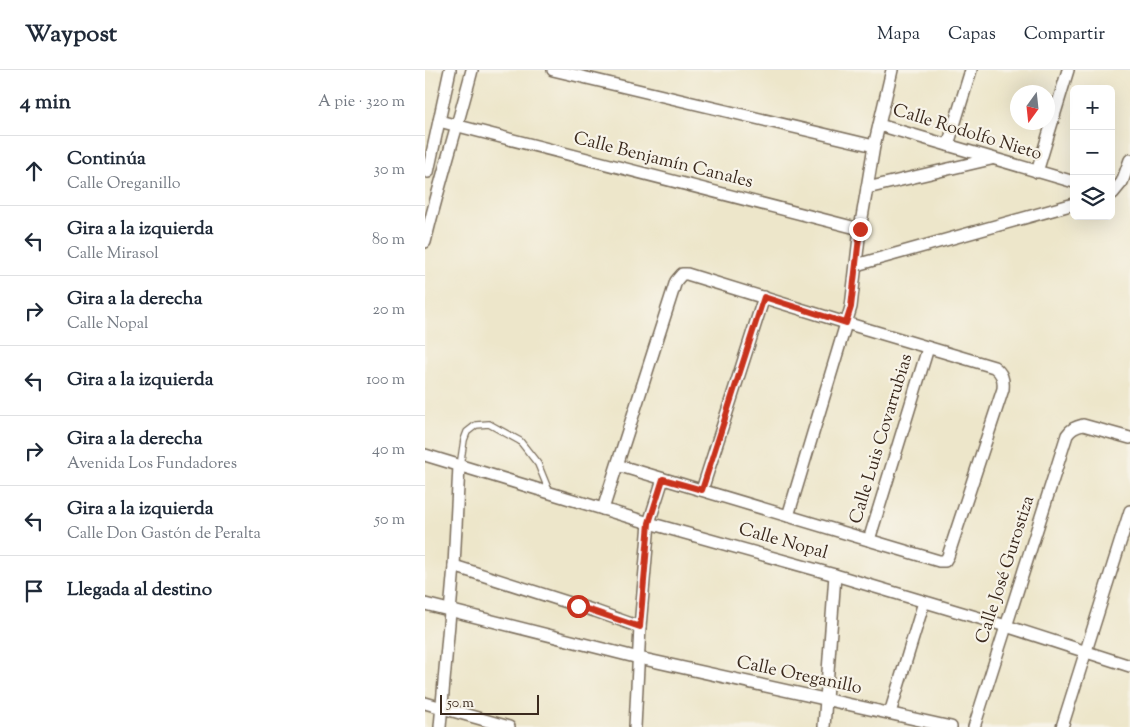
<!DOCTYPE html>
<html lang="es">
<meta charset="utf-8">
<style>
body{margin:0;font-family:"Sorts Mill Goudy",serif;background:#f2f2f3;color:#1f2937}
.controls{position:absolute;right:15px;top:15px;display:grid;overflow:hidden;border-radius:8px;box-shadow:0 5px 20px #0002}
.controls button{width:45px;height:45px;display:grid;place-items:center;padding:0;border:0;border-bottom:1px solid #e0e1e3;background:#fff;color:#1f2937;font:25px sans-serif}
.compass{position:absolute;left:585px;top:15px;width:45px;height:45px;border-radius:50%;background:#fff;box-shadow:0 5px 20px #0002;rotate:195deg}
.scale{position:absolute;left:15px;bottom:12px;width:99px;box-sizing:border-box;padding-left:5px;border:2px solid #3b2a1e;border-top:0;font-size:14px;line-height:18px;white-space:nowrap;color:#3b2a1e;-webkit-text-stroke:4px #f7f3e8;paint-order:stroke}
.stop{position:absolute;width:15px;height:15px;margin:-11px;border:4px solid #c8321e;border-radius:50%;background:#fff}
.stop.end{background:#c8321e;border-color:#fff;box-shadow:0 1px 5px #0008}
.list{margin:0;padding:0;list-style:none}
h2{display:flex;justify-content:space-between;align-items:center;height:65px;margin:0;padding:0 20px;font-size:21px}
h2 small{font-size:16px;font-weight:400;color:#747a83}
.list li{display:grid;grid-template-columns:32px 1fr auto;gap:15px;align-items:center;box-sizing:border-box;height:70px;padding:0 20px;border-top:1px solid #e0e1e3}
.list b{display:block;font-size:19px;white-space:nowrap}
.list p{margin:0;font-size:16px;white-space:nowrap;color:#747a83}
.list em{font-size:16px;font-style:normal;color:#747a83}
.icon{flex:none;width:28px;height:28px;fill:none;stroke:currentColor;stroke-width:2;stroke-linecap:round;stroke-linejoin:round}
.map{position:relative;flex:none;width:705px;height:657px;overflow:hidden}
header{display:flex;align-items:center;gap:30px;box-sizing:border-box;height:70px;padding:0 25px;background:#fff;border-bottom:1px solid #e0e1e3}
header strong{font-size:24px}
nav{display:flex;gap:28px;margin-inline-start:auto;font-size:18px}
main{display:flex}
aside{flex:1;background:#fff}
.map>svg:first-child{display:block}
</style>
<header>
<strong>Waypost</strong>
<nav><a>Mapa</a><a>Capas</a><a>Compartir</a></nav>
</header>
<main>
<aside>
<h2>4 min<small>A pie · 320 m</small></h2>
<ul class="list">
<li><svg class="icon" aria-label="ahead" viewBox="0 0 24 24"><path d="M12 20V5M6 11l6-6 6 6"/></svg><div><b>Continúa</b><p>Calle Oreganillo</p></div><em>30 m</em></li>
<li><svg class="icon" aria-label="left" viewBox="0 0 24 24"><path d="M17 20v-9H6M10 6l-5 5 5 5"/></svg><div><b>Gira a la izquierda</b><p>Calle Mirasol</p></div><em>80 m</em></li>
<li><svg class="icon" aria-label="right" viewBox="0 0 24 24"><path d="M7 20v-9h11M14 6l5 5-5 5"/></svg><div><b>Gira a la derecha</b><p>Calle Nopal</p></div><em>20 m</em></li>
<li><svg class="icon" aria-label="left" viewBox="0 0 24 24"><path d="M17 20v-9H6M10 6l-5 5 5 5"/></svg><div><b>Gira a la izquierda</b></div><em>100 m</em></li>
<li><svg class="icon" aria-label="right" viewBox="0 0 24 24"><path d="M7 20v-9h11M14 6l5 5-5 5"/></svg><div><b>Gira a la derecha</b><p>Avenida Los Fundadores</p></div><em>40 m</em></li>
<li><svg class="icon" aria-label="left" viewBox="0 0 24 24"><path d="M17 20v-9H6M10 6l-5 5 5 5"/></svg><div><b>Gira a la izquierda</b><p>Calle Don Gastón de Peralta</p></div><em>50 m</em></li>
<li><svg class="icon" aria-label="arrive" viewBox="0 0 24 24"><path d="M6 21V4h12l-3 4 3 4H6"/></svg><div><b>Llegada al destino</b></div></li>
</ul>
</aside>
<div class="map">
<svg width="705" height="657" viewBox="0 0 705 657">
<rect width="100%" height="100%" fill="#f7f3e8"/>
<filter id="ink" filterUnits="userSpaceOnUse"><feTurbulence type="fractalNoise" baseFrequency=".02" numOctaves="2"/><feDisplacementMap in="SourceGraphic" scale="10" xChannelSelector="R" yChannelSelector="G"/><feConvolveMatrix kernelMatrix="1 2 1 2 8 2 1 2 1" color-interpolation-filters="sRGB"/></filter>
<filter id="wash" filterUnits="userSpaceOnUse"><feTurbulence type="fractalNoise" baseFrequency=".0096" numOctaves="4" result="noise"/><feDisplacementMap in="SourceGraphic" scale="20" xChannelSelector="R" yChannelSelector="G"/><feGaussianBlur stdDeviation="1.12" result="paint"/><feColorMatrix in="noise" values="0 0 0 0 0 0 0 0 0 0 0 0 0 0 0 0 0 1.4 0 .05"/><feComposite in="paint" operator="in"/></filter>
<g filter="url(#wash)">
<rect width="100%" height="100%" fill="#ede6ca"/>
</g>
<g filter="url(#ink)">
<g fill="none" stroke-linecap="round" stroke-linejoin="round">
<defs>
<polyline id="lane" points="35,396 39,370 42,362 51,355 64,354 95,371 113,394 124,421"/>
<g id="street">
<polyline points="128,0 449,76"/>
<polyline points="14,51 435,159"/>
<polyline points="454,55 649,112"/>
<polyline points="523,75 546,0"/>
<polyline points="3,102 25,0"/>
<polyline points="612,102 643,0"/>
<polyline points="442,118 566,89"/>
<polyline points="688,123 697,112 705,90"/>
<path d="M0,172C14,114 32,58 47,0"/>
<polyline points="431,195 649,134"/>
<polyline points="0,385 224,453 410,505 581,556 705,596"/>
<polyline points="277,420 339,227"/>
<path d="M178,439L251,211L257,204H262L421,253L569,297C577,303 579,309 578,319L523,486L520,491H514L192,395"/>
<polyline points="363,446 426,237 435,159 442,118 449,76 467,0"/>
<polyline points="444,470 503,278"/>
<polyline points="29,496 170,541 215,557"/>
<polyline points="0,534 214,588 526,657"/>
<polyline points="0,633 84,657"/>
<polyline points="465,643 499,532"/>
<polyline points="15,657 29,496 34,396"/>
<polyline points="210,657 215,557 224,453 238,409"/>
<polyline points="399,657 410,505"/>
<path d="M549,657L642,365C646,359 650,357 658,355L705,368"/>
<polyline points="637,657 705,441"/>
</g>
</defs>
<use href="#lane" stroke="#796c5a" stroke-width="8"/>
<use href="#street" stroke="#796c5a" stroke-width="14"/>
<use href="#lane" stroke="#fff" stroke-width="5.5"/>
<use href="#street" stroke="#fff" stroke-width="11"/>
</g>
</g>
<g fill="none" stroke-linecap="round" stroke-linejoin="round" filter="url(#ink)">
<polyline stroke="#c8321e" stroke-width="6" points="153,536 215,557 224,453 238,409 277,420 339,227 421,253 426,237 435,159"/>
</g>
<g text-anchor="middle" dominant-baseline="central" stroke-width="4.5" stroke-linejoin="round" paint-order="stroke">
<g font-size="18" fill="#3b2a1e" stroke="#f7f3e8">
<text transform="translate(542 63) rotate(17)">Calle Rodolfo Nieto</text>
<text transform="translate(238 91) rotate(14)">Calle Benjamín Canales</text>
<text transform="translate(457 369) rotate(-73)">Calle Luis Covarrubias</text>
<text transform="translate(358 472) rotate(16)">Calle Nopal</text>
<text transform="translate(581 500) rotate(-72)">Calle José Gurostiza</text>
<text transform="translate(374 606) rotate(12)">Calle Oreganillo</text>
</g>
</g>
</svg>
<div class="controls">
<button>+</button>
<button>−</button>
<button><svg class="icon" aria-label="layers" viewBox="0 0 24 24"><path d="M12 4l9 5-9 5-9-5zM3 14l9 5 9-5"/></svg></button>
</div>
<svg class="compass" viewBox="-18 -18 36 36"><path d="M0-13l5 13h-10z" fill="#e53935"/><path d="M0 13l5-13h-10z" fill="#747a83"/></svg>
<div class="scale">50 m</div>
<div class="stop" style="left:153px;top:536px"></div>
<div class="stop end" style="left:435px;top:159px"></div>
</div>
</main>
